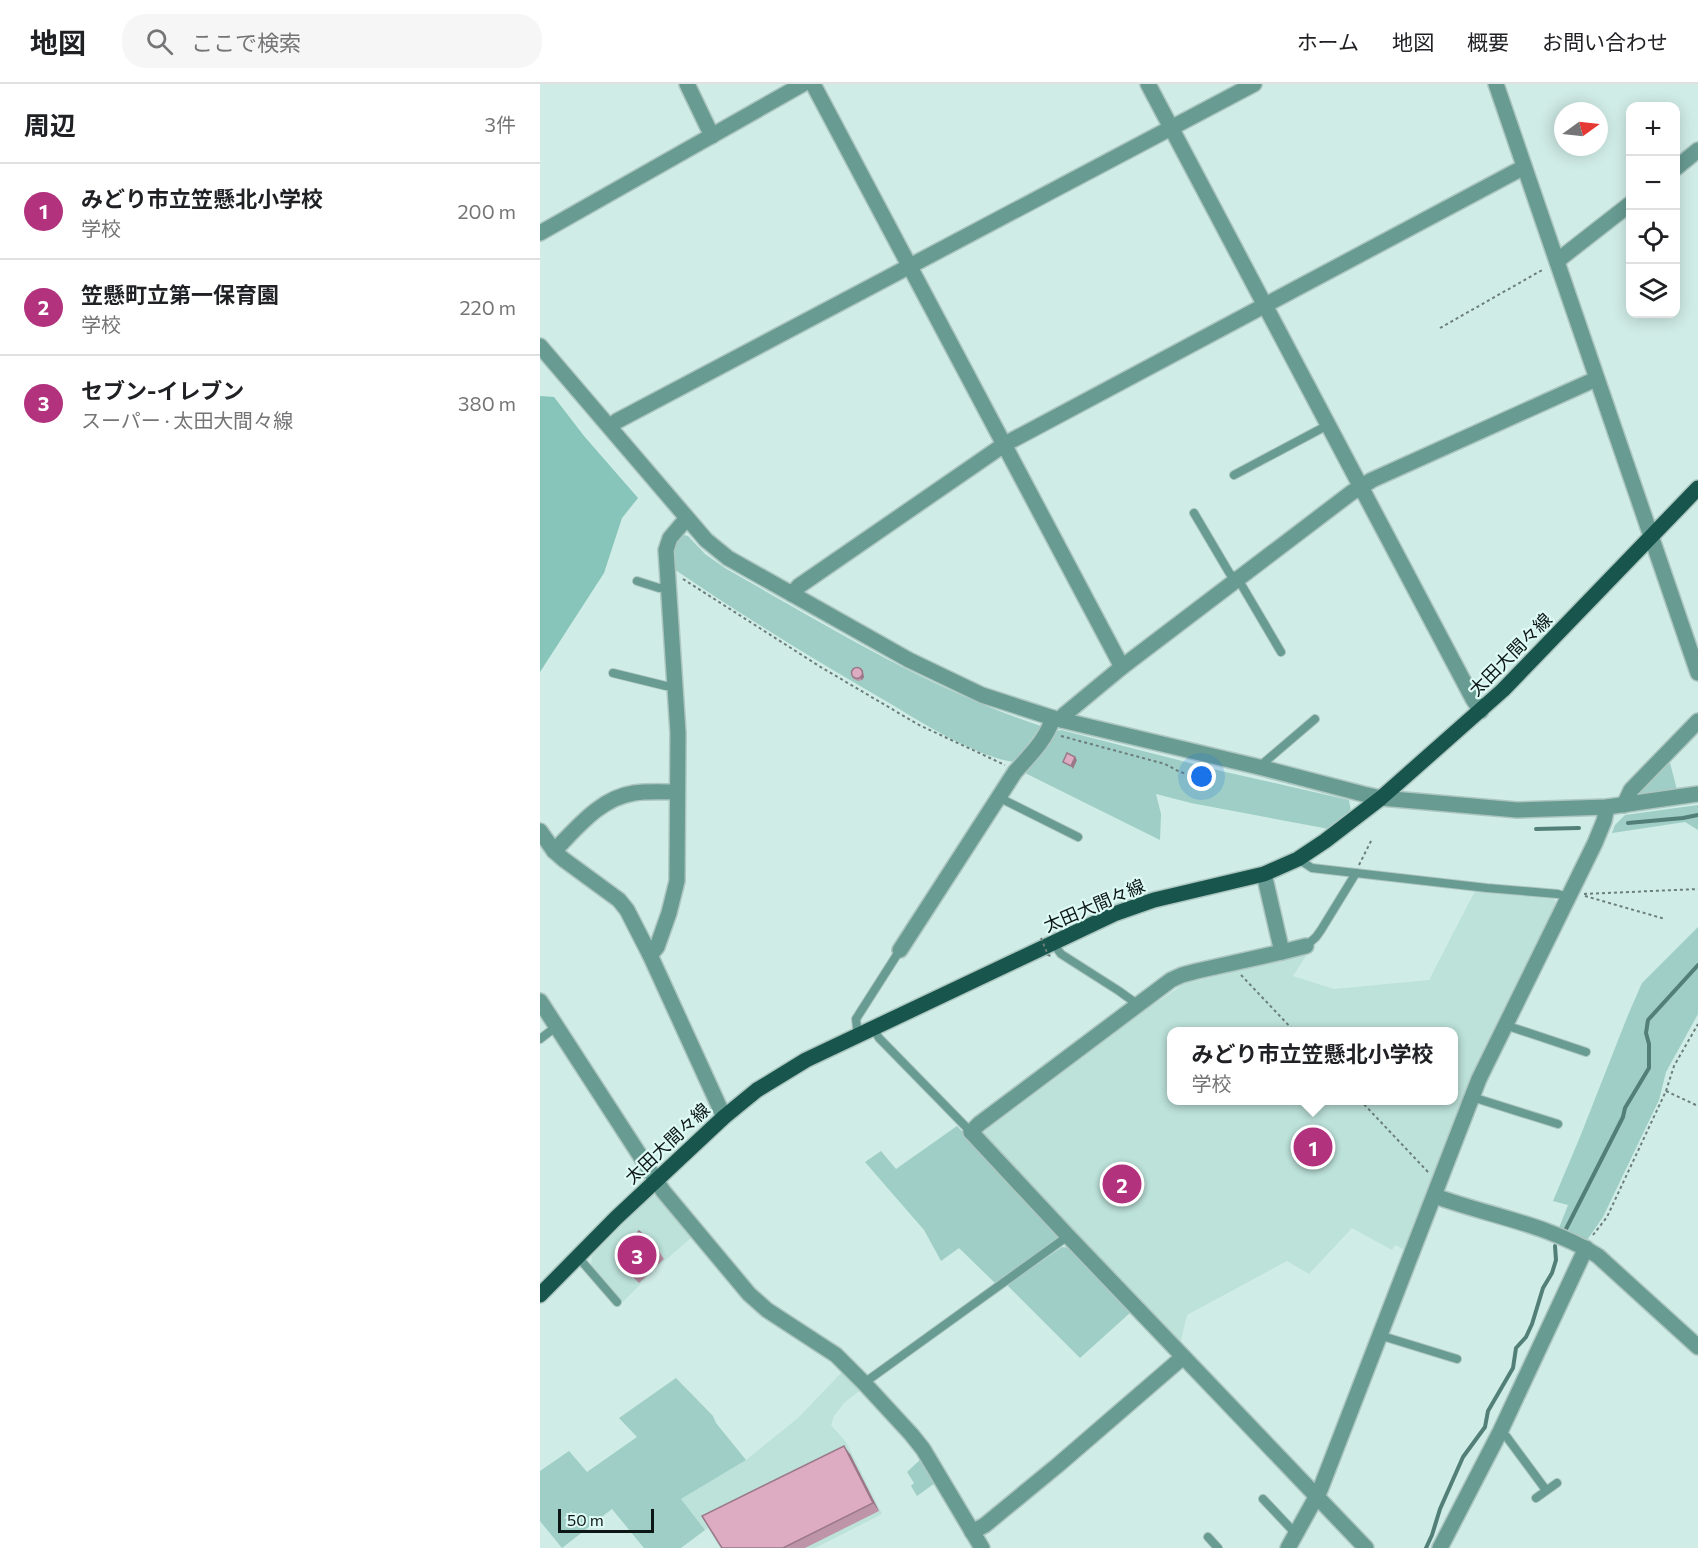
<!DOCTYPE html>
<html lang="ja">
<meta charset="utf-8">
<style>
body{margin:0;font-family:Commissioner,"Noto Sans JP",sans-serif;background:#f6f6f6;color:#202124}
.controls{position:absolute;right:18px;top:18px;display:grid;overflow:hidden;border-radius:12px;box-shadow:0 3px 15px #0003}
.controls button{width:54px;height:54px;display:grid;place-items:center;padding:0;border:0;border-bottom:2px solid #e0e0e0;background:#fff;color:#202124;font:30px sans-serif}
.compass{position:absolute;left:1014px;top:18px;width:54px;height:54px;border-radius:50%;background:#fff;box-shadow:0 3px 15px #0003;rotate:75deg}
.scale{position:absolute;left:18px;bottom:15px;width:96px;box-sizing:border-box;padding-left:6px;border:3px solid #0d1715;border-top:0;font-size:16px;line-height:21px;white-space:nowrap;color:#0d1715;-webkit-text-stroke:4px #ddfaf4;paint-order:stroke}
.you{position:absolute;left:662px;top:693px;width:21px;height:21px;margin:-15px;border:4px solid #fff;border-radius:50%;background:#1a73e8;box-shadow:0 0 0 9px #1a73e833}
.badge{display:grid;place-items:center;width:39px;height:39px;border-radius:50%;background:#b2327e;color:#fff;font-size:20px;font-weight:700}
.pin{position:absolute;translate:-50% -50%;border:3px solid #fff;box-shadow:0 2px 6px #0006}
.popup{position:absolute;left:627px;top:943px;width:291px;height:78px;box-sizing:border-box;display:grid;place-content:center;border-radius:12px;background:#fff;filter:drop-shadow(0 2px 4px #0005);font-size:20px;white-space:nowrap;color:#757577}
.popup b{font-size:22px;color:#202124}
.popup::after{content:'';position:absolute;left:50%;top:100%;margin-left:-12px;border:12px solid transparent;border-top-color:#fff}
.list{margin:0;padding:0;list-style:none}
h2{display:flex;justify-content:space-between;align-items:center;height:78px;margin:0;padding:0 24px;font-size:26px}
h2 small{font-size:20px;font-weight:400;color:#757577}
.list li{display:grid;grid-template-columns:39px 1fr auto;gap:18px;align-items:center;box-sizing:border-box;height:96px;padding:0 24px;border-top:2px solid #e0e0e0}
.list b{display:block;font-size:22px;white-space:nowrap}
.list p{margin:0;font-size:20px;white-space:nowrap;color:#757577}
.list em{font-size:20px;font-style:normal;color:#757577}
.icon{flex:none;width:33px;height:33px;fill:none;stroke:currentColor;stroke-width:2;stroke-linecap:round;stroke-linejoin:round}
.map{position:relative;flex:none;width:1158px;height:1464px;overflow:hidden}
header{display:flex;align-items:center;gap:36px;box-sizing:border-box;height:84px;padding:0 30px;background:#fff;border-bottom:2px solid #e0e0e0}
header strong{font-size:28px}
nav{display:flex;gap:33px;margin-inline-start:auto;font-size:21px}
.search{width:420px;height:54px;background:#f6f6f6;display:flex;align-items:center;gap:15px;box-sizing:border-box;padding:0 21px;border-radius:24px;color:#757577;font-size:22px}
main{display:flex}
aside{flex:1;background:#fff}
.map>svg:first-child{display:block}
</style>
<header>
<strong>地図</strong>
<div class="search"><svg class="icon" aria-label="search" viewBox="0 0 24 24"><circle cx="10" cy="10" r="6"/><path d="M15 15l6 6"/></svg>ここで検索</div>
<nav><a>ホーム</a><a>地図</a><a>概要</a><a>お問い合わせ</a></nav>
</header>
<main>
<aside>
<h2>周辺<small>3件</small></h2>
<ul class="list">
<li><span class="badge">1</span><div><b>みどり市立笠懸北小学校</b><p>学校</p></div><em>200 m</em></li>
<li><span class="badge">2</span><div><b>笠懸町立第一保育園</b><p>学校</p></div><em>220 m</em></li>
<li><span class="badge">3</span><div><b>セブン-イレブン</b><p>スーパー · 太田大間々線</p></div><em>380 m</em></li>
</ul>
</aside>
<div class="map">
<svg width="1158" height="1464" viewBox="0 0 1158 1464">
<rect width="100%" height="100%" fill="#d0ece6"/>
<g fill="#bce2da" fill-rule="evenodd">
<path d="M935,807L1013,814L1016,818L936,981L865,1166L855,1161L852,1166L812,1144L769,1190L747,1177L647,1231L640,1261L444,1052L445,1047L610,923L644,900L764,870L766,872L753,892L794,905L889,896ZM632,948H914V1016H632Z"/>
<polygon points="111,1111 119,1113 152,1153 113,1187 83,1218 51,1181 52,1172"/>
<polygon points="304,1286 322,1305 304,1319 294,1332 291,1341 306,1358 342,1430 275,1464 180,1464 168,1444 165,1446 141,1415 206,1376 258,1334"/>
</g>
<g fill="#9ecec5">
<path d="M139,450L148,452L165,470L185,484C287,542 389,605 501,642L475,678C442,675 385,641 356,623C280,579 204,533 131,483V462Z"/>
<polygon points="521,646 681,687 809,716 811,728 789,745 651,719 616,710 621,730 620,756 481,687 516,647"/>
<polygon points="1129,675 1137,706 1098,712 1097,711 1097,709"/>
<polygon points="1158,721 1158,746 1145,738 1072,749 1075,741 1085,731"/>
<polygon points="1158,843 1158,930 1126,988 1119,1016 1063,1133 1047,1156 1019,1144 1028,1121 1013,1117 1040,1053 1088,931 1102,899"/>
<polygon points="417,1042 519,1150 517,1155 459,1198 455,1199 419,1164 401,1177 384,1146 325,1078 341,1067 356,1085"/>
<polygon points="522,1163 532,1164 591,1228 540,1274 467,1201"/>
<polygon points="136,1294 173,1332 176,1339 206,1376 141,1415 165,1446 141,1464 104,1464 72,1425 22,1464 0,1437 0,1387 29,1367 47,1388 97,1353 79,1334"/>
<polygon points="381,1375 395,1399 377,1412 371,1402 374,1399 367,1388"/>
</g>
<polygon fill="#87c4b9" points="0,312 14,313 44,352 98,414 82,434 64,489 0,588"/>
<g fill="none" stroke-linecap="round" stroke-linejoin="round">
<g stroke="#527f77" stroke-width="4">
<polyline points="1088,739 1143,734 1158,731"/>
<polyline points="996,745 1039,744"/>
<polyline points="1026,1145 1083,1033 1085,1024 1109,984 1109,960 1106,949 1108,936 1158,881"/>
<polyline points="886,1464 892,1451 900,1425 923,1373 945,1343 948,1327 973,1284 976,1264 986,1253 992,1240 1003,1204 1012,1189 1016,1176 1015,1162"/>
</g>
<defs>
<g id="service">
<polyline points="694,391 788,341"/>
<polyline points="654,429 690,490 698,495 741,568"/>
<polyline points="97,497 119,504 128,503"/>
<polyline points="73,589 126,602 135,602"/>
<polyline points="720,682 775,635"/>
<polyline points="458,713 538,753"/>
<polyline points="758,775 772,784 947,804 1018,810 1028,813"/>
<polyline points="513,859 521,870 579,907 597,920"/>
<polyline points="766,862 776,853 781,846 816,789"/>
<polyline points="965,941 1046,968"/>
<polyline points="333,944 339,954 431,1048"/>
<polyline points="319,951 317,944 316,935 360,866"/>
<polyline points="0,955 17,942"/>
<polyline points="932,1013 1018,1040"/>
<polyline points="38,1173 77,1218"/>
<polyline points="839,1251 917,1275"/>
<polyline points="324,1299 528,1152"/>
<polyline points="960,1348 966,1352 1006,1406"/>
<polyline points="996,1414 1017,1399"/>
<polyline points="723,1415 756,1450"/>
<polyline points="668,1453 678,1464"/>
</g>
<g id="minor">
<polyline points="147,0 172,52"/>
<polyline points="273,0 582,583"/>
<polyline points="956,0 1158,589"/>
<polyline points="1136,84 1158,66"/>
<polyline points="0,149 263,0"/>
<polyline points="1017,177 1090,120"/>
<polyline points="70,343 77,337 714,0"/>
<polyline points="252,510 259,502 465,360 984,83"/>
<polyline points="522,636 524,631 582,583 811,409 832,396 1056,295"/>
<polyline points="1084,721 1091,706 1158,637"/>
<polyline points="0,747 14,767 23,775 79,816 87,826 110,871 184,1033"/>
<path d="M14,767C37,744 60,714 94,709C108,707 122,708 136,708"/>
<path d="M360,866L475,688C490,671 506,656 513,634"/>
<polyline points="742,868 766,862"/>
<polyline points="110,871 117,863 129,829 137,797 138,649 126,466 130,454 147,434"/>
<polyline points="431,1048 528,1152 826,1464"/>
<path d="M895,1112C949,1132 1008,1140 1058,1172L1158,1263"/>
<polyline points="432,1448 445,1441 518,1381 643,1273"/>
<polyline points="748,1464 780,1406 939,995 1055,759 1064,737 1067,723"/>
<polyline points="900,1464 960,1348 1046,1164"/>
</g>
<g id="tertiary">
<polyline points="608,0 933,615 941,627"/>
<polyline points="0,262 166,456 188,474 369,576 442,611 513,634 719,683 823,710 841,714 977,726 1067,723 1158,710"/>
<polyline points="0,917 123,1107 209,1210 227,1226 296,1271 324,1299 371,1350 383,1365 442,1464"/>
<polyline points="431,1048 439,1040 631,896 642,891 657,887 742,868 724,790"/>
</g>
<polyline id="primary" points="0,1211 76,1134 184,1033 217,1006 266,976 574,830 614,816 724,790 758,775 785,757 841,714 963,606 1158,404"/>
</defs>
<use href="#service" stroke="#adc6c0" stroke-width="10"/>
<use href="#minor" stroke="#adc6c0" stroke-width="18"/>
<use href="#tertiary" stroke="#adc6c0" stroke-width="18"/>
<use href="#primary" stroke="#adc6c0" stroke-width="18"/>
<g stroke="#6c7e7a" stroke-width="2" stroke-dasharray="3 3" stroke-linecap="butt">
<polyline points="900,244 1004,185"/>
<polyline points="143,495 279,582 379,641 465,681"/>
<polyline points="521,652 625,680 640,688 655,692"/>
<polyline points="819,781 832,755"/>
<polyline points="1044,810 1158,805"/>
<polyline points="1045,812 1125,835"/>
<polyline points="701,891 755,948"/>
<polyline points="1126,1007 1158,1022"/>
<polyline points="820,1016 888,1088"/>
<polyline points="1053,1151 1067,1133 1126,1007 1134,982 1158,940"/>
</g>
<use href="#service" stroke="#689b92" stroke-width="8"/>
<use href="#minor" stroke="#689b92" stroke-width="15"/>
<use href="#tertiary" stroke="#689b92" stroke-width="15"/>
<use href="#primary" stroke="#18564d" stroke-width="15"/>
<polyline stroke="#6c7e7a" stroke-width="2" stroke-dasharray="3 3" stroke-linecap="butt" points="501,854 508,871 511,872"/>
</g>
<g fill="#be94a8">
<polygon points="323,589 324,593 322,596 318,597 314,595 312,592"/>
<polygon points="118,1166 124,1175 99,1199 82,1182 76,1174"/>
<polygon points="310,1370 339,1427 265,1464 182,1464"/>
</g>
<g fill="#9b7888">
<polygon points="322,586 323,589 324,593 322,596 320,593"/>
<polygon points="535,673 537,676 533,685 531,682"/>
<polygon points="304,1362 310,1370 339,1427 333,1419"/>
</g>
<g fill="#ddacc3" stroke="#9b7888" stroke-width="1.5">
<circle cx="317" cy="589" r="5.5"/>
<polygon points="527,669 535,673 531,682 523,678"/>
<polygon points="99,1147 118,1166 93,1191 76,1174 84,1166 82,1164"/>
<polygon points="304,1362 333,1419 243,1464 182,1464 162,1432"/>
</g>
<g text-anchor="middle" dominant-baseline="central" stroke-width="4.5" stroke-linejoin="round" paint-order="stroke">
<g font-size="18" fill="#0d1715" stroke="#ddfaf4">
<text transform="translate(970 570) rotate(-45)">太田大間々線</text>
<text transform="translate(554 821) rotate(-23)">太田大間々線</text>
<text transform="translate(127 1059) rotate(-43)">太田大間々線</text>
</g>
</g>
</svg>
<div class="controls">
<button>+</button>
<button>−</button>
<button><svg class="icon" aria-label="locate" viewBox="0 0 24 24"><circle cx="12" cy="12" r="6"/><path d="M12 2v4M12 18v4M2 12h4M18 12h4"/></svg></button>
<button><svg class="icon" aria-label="layers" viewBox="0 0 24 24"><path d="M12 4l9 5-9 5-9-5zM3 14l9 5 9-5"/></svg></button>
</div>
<svg class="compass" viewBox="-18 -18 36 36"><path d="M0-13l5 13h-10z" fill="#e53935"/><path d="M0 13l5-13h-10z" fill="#757577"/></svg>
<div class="scale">50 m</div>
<div class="you"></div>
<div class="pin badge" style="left:773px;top:1063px">1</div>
<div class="popup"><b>みどり市立笠懸北小学校</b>学校</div>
<div class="pin badge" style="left:582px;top:1100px">2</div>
<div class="pin badge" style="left:97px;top:1171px">3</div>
</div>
</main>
